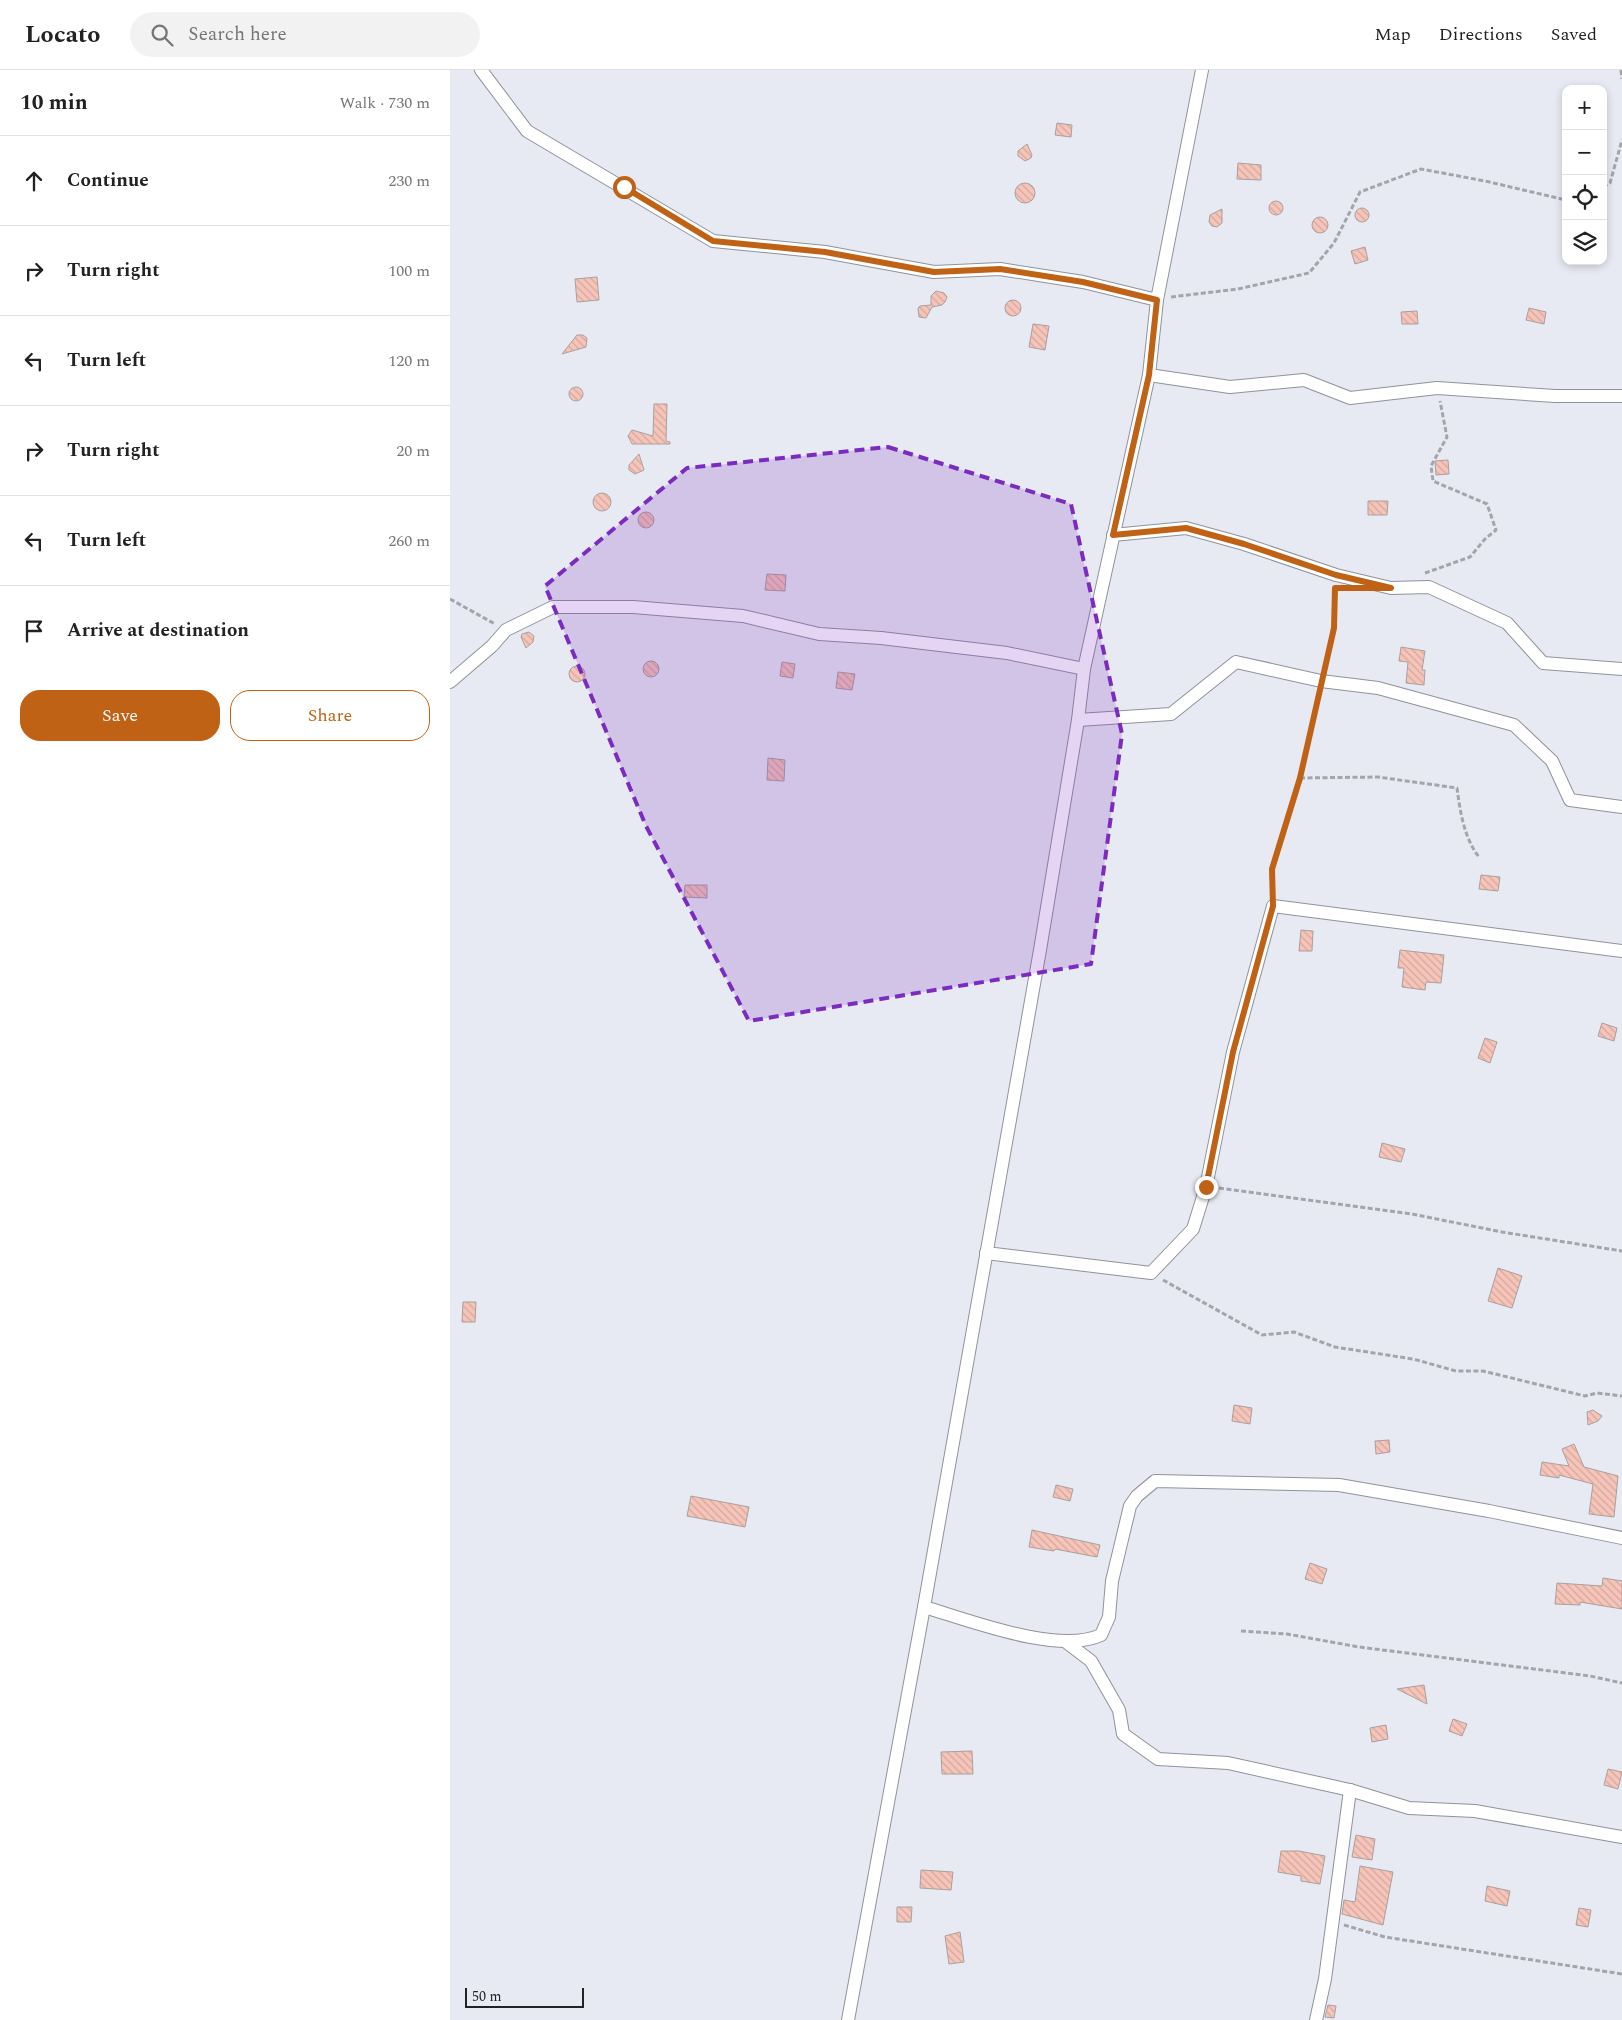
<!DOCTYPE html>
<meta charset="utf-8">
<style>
body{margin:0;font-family:Spectral,serif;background:#f2f2f2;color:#222}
.controls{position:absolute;right:15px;top:15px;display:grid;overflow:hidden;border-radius:10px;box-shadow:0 2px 8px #0003}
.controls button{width:45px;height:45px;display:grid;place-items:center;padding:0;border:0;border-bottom:1px solid #e0e0e0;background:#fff;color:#222;font:25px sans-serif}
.scale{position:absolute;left:15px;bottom:12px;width:119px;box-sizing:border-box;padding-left:5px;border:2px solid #222326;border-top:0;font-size:14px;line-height:18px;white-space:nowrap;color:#222326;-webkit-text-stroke:4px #e7eaf2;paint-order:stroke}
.stop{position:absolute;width:15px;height:15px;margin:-11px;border:4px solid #c06216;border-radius:50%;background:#fff}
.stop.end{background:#c06216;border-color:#fff;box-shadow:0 1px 5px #0008}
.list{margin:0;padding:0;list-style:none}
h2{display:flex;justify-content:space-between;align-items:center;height:65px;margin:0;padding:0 20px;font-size:21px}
h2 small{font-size:16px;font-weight:400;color:#767676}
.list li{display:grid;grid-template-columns:32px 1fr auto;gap:15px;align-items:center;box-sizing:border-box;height:90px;padding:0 20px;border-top:1px solid #e0e0e0}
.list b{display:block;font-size:19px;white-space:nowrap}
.list em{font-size:16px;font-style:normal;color:#767676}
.actions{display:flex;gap:10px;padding:15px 20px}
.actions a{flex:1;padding:11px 0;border:1px solid #c06216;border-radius:20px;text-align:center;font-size:18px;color:#c06216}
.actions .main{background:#c06216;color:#fff}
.icon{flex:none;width:28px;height:28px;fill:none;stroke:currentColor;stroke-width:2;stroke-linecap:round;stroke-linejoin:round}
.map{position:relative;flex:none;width:1172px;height:1950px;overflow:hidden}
header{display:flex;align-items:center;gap:30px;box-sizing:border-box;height:70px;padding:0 25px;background:#fff;border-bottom:1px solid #e0e0e0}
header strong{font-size:24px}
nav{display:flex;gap:28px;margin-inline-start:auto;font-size:18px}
.search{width:350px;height:45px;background:#f2f2f2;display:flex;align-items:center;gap:12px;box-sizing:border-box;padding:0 18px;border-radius:28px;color:#767676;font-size:19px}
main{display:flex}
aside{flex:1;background:#fff}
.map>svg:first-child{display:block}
</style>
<header>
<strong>Locato</strong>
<div class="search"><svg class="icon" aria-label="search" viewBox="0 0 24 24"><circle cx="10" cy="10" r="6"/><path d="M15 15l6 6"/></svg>Search here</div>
<nav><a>Map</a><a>Directions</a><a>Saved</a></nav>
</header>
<main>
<aside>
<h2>10 min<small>Walk · 730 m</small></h2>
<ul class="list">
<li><svg class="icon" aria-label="ahead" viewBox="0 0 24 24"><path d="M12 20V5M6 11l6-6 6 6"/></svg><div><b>Continue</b></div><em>230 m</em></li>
<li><svg class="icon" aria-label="right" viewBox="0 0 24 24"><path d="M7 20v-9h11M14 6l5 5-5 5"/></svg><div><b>Turn right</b></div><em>100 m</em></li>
<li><svg class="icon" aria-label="left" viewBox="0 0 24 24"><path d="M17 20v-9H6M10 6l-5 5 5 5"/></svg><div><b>Turn left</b></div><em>120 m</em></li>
<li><svg class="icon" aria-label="right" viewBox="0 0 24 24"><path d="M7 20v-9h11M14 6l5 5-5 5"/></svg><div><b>Turn right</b></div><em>20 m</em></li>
<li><svg class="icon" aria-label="left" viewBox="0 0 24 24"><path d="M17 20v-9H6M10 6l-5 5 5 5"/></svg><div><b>Turn left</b></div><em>260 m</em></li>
<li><svg class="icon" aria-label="arrive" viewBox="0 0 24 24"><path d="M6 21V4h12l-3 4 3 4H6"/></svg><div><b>Arrive at destination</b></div></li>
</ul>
<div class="actions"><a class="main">Save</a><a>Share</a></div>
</aside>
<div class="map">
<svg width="1172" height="1950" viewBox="0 0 1172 1950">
<defs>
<pattern id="building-back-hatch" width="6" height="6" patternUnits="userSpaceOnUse" patternTransform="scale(1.25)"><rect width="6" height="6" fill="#f6c4b9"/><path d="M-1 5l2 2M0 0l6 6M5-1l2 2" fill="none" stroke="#d3a89f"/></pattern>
</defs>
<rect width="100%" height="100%" fill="#e7eaf2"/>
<g fill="url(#building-back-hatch)" stroke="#a9a09e">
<polygon points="607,53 622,55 621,67 605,65"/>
<polygon points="577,74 582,85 581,88 575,91 568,86 568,81"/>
<polygon points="788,93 811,95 811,110 787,109"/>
<circle cx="575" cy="123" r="10"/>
<circle cx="826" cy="138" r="7"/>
<circle cx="912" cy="145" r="7"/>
<polygon points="772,139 772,153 767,157 762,156 759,152 760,145"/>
<circle cx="870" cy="155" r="8"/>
<polygon points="915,177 918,190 905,194 901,181"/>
<polygon points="147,207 149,230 127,232 125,209"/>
<polygon points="486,221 494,223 497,227 495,232 492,235 482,237 476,248 469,247 468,238 470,236 481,235 481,226"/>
<circle cx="563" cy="238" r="8"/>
<polygon points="1079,238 1096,242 1094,254 1076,250"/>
<polygon points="967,241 968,254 952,254 951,242"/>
<polygon points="583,254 599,256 595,280 579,277"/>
<polygon points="127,265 133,265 137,268 136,277 112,284"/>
<circle cx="126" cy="324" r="7"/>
<polygon points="204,334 217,334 216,371 220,372 220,374 182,374 178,366 182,360 203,366"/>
<polygon points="189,384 194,400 185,404 179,400 179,395"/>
<polygon points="998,390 999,404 986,405 985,391"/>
<circle cx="152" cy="432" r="9"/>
<polygon points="918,431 938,431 937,445 918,445"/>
<circle cx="196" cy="450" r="8"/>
<polygon points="317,504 336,505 335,521 315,520"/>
<polygon points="79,562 84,566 83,572 76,578 71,567 72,564"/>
<polygon points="951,577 975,581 972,600 975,600 974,615 956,613 958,592 949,591"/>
<circle cx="201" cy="599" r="8"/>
<polygon points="332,592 345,594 343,608 330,606"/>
<circle cx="127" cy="604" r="8"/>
<polygon points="388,602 405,604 402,620 386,618"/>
<polygon points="318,688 335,690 334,711 317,710"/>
<polygon points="1031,805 1050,807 1048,821 1029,819"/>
<polygon points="235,815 257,815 257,828 234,827"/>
<polygon points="851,860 863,861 862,881 849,881"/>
<polygon points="950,880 994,885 991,913 976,912 975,920 952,917 954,898 948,898"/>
<polygon points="1152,953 1167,958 1164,971 1148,966"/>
<polygon points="1035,968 1047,972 1040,993 1028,988"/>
<polygon points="932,1073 955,1079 951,1092 929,1087"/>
<polygon points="1048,1198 1072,1206 1062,1238 1038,1231"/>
<polygon points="13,1232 26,1232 25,1252 12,1252"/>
<polygon points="784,1335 802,1338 800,1354 782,1351"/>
<polygon points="1143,1340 1152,1346 1148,1351 1138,1355 1137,1342"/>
<polygon points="939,1370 940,1382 926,1384 925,1371"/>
<polygon points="1124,1374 1134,1397 1168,1406 1164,1447 1139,1444 1143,1414 1109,1405 1109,1408 1090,1405 1092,1392 1119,1396 1112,1379"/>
<polygon points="606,1415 623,1419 620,1431 603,1427"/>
<polygon points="241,1426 299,1437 295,1457 237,1446"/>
<polygon points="582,1460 650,1475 647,1487 605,1479 604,1481 579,1477"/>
<polygon points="860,1493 877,1499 872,1514 855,1509"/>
<polygon points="1153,1508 1172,1511 1172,1539 1130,1532 1130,1535 1105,1534 1107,1513 1152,1516"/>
<polygon points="974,1615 977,1634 947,1619"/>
<polygon points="1003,1649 1017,1654 1012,1666 999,1661"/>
<polygon points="936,1655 938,1669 922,1672 920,1658"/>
<polygon points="522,1681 523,1704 492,1704 491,1682"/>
<polygon points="1158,1699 1172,1702 1168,1719 1154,1715"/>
<polygon points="906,1765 925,1769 922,1790 902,1787"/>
<polygon points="831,1781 849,1781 875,1786 870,1814 851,1811 851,1806 828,1802"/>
<polygon points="910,1796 943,1802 933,1855 892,1844 894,1830 905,1832"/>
<polygon points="471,1800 503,1802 501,1820 470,1818"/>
<polygon points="1037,1816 1060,1821 1057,1836 1035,1831"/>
<polygon points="447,1837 462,1837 461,1852 447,1852"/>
<polygon points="1129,1838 1141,1840 1138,1857 1126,1855"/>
<polygon points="510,1862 514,1892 499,1894 495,1866"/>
<polygon points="878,1935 886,1936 884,1948 875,1947"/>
</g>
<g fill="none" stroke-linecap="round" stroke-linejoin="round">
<defs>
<g id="street">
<polyline points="31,0 77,61 263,171 375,182 484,202 550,199 633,212 707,230"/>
<polyline points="699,305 780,317 854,310 900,328 987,318 1105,326 1172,326"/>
<polyline points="663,465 736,458 794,474 886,505 941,518 979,517 1057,553 1093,593 1172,599"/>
<polyline points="0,612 42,576 56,560 103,537 183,537 293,546 369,564 431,568 557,583 634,599"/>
<polyline points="628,650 721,644 786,592 871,611 928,618 1064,655 1102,691 1120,730 1172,737"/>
<polyline points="536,1183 701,1203 743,1159 756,1117 783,982 823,836 1172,881"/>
<path d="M474,1537C519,1550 608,1585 651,1565L659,1547L662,1511L680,1436L687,1426L705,1411L889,1415L1039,1441L1172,1468"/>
<polyline points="616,1572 641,1591 669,1640 673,1664 708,1689 778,1693 900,1720 959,1738 1025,1741 1172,1767"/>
<polyline points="398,1950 474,1537 590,880 628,650 634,599 699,305 707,230 752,0"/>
<polyline points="866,1950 875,1909 900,1720"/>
</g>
</defs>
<use href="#street" stroke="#90929a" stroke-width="14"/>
<g stroke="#a3a5ab" stroke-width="3" stroke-dasharray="5 2.5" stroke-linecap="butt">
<polyline points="1171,0 1172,9"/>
<polyline points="1153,117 1160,113 1172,70"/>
<polyline points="721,227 788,219 859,203 884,173 910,122 971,99 1035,111 1116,130"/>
<polyline points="975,503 1020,487 1035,469 1046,460 1037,434 983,411 981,396 997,367 990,331"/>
<polyline points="0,529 45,554"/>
<polyline points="874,598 884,559 885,518"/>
<path d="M850,708L928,707L1007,718C1010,741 1014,768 1029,787"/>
<polyline points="823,824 823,799 850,708 868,624"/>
<polyline points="769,1118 962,1144 1052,1162 1172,1181"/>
<polyline points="713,1210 812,1265 844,1262 885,1277 963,1289 1006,1301 1033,1301 1135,1326 1147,1323 1172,1326"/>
<polyline points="791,1561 837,1564 909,1577 1140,1606 1172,1613"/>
<polyline points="894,1855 935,1867 1172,1904"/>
</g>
<use href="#street" stroke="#fff" stroke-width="12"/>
</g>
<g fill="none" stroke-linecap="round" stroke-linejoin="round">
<polyline stroke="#c06216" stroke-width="6" points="174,117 263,171 375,182 484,202 550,199 633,212 707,230 699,305 663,465 736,458 794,474 886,505 941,518 885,518 884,558 850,708 822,799 823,836 783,982 756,1117"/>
</g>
<path fill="#7b2cbf" fill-opacity="0.2" stroke="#7b2cbf" stroke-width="4" stroke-dasharray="10 6" stroke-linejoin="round" d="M438,377L621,434L672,664L641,894L299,951L196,756L95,516L237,398Z"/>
</svg>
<div class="controls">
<button>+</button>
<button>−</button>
<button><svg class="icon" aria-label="locate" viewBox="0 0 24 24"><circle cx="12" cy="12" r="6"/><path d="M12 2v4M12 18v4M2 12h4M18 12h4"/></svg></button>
<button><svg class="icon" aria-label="layers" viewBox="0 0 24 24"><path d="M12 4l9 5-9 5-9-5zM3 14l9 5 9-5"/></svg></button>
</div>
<div class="scale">50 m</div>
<div class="stop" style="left:174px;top:117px"></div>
<div class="stop end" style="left:756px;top:1117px"></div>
</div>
</main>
